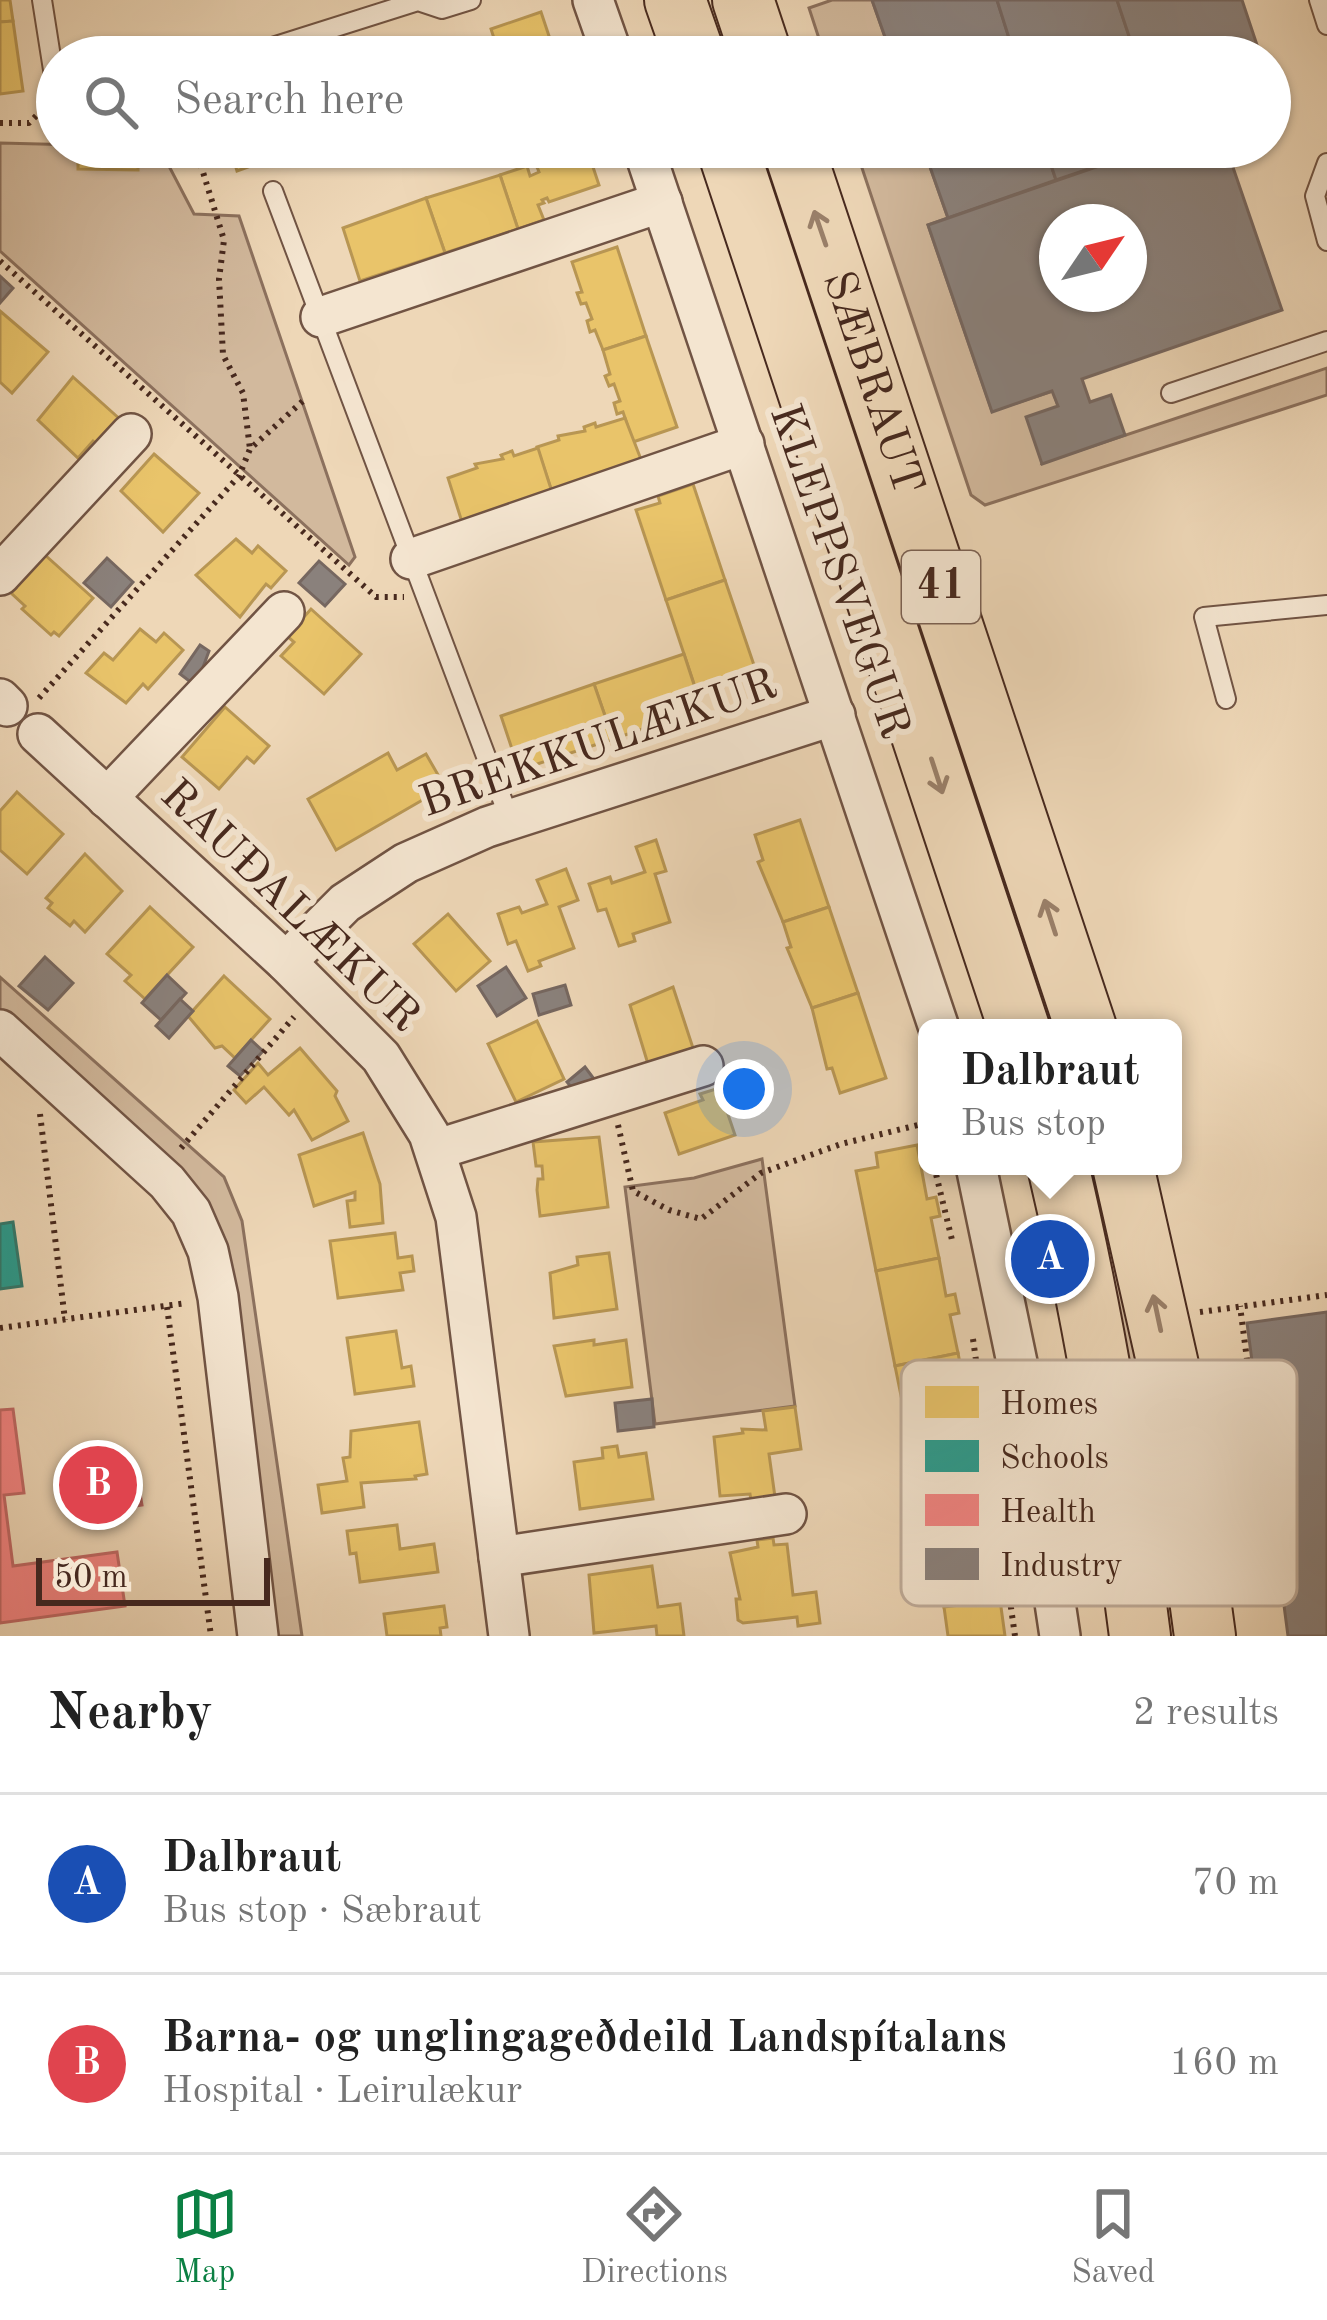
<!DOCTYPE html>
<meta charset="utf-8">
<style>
body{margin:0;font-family:"Old Standard TT",serif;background:#f2f2f2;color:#222}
.compass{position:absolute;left:1039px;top:204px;width:108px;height:108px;border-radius:50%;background:#fff;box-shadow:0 3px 9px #0004;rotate:55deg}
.scale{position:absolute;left:36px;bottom:30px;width:234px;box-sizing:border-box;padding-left:12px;border:6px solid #47291e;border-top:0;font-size:33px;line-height:42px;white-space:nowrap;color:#47291e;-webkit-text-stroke:9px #f4e5d0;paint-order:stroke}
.you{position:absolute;left:744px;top:1089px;width:42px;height:42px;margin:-30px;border:9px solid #fff;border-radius:50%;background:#1a73e8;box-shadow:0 0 0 18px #1a73e833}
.badge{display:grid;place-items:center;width:78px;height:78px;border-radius:50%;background:#0b8043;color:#fff;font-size:39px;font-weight:700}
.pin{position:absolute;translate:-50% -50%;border:6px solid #fff;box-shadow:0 3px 12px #0006}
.popup{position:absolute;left:918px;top:1019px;width:264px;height:156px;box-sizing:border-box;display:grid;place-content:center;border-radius:18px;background:#fff;filter:drop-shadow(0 3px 9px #0005);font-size:39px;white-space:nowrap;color:#767676}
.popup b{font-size:45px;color:#222}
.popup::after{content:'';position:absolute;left:50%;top:100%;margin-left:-24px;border:24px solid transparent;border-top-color:#fff}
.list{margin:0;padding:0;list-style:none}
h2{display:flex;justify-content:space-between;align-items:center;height:156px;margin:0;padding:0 48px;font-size:51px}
h2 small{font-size:39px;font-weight:400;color:#767676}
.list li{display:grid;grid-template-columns:78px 1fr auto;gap:36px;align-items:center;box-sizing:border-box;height:180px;padding:0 48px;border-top:3px solid #e0e0e0}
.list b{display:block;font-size:45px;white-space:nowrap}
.list p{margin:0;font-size:39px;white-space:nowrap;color:#767676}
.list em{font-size:39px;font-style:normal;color:#767676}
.icon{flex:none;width:66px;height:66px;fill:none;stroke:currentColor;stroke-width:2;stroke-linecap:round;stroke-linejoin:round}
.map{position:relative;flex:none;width:1327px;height:1636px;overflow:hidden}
.search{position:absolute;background:#fff;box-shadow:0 3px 9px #0004;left:36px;right:36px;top:36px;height:132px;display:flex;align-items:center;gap:30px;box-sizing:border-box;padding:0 42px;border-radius:66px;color:#767676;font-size:45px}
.sheet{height:516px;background:#fff}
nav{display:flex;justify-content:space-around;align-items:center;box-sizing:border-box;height:168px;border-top:3px solid #e0e0e0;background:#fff;font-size:33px;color:#767676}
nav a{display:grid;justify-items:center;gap:6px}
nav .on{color:#0b8043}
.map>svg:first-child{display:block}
</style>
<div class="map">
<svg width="1327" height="1636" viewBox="0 0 1327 1636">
<rect width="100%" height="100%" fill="#eed7b7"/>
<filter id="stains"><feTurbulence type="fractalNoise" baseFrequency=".00167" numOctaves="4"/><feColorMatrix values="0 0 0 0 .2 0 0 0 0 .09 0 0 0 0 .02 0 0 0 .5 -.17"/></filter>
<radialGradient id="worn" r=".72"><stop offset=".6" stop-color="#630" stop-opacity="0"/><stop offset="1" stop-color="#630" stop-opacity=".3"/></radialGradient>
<g fill="#d2b99d" stroke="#8c715e" stroke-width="3">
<polygon points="832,0 872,0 892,57 825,57 809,8"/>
<polygon points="0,143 159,147 194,214 239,216 355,557 349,565 0,251"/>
<polygon points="855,147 923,147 948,218 928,225 992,411 1053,391 1058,406 1042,463 1327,368 1327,395 985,505 971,495"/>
<polygon points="0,977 224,1177 242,1221 302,1636 270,1636 224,1256 0,1013"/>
<polygon points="762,1159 795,1406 655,1424 625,1187 694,1178"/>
<polygon points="1079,1166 1107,1166 1128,1252 1168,1570 1130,1430"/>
</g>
<g fill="#e9c46a" stroke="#b89653" stroke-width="3">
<polygon points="0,0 10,0 13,21 0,22"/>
<polygon points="541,12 556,57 500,57 491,29"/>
<polygon points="13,21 23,91 0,94 0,22"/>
<polygon points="78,147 138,147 138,170 78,169"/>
<polygon points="230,147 254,147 259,163 237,171"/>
<polygon points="530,147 586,147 587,149 537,167"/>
<polygon points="587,149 599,185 549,202 547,198 542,200 544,203 538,205 544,220 518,229 500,175 527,166 530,176 539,172 537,167"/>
<polygon points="500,175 518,229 445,253 426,198"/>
<polygon points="426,198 445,253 360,281 343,228"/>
<polygon points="617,247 646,336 603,350 595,330 590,332 587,321 592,319 586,303 581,304 577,293 582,292 572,262"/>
<polygon points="0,311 48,352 12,393 0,382"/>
<polygon points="646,336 677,427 633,442 623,412 617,414 614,403 620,401 614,384 609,386 605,376 610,374 603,350"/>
<polygon points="73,377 122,421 99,446 93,441 78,458 38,420"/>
<polygon points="625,418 642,462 552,492 537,447 559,440 558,436 585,431 584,427 595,423 596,427"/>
<polygon points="538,448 552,492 462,522 448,478 477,468 475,464 503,459 501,455 512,451 514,456"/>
<polygon points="154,454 199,493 163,532 121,491"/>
<polygon points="693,484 725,580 666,600 636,510 660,503 658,496"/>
<polygon points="236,539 252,553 258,546 286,571 271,588 266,584 240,617 196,575"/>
<polygon points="45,555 93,598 59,636 54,632 51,635 22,609 25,606 11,593 16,588 12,584"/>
<polygon points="725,580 756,671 696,690 666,600"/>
<polygon points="311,609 361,654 324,694 281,656 294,642 287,636"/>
<polygon points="140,629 156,642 164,633 183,650 148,689 143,684 126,703 86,673 104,653 113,660"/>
<polygon points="684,654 702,709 613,739 594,684"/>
<polygon points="594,684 613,739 519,770 501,716"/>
<polygon points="225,707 269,746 254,763 247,757 219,789 182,757"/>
<polygon points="388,753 397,770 426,754 445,787 336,850 308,799"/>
<polygon points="17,792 63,834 27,874 0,850 0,811"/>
<polygon points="800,820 829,907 783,922 758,862 763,860 755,835"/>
<polygon points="656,840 666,871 655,874 670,922 633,934 635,941 619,946 606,909 598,911 589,884 610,877 612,883 645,872 636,847"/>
<polygon points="85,854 122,891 85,932 74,921 70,926 48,908 52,903 46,898"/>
<polygon points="566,869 578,900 559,907 574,948 539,961 541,966 528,971 516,941 508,944 498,914 519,907 522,913 547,904 537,880"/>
<polygon points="150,907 193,947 145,999 125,981 131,975 107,954"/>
<polygon points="829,907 858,993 812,1008 787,948 791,947 783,922"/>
<polygon points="448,914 490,961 456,991 414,944"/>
<polygon points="224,976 270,1019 235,1058 222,1046 215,1048 188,1016"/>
<polygon points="673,987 693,1048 648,1064 630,1005"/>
<polygon points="858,993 886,1078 840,1093 832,1068 827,1069 812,1008"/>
<polygon points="537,1021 564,1079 516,1102 488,1044"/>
<polygon points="300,1048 337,1091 335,1096 348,1121 312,1140 294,1110 289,1115 264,1087 246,1103 234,1090 258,1063 268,1075"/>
<polygon points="719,1088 735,1135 679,1154 665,1113 703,1100 700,1094"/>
<polygon points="363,1133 380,1184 383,1223 350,1227 347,1201 355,1200 355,1192 314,1206 299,1155"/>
<polygon points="599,1137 608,1207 540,1216 537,1190 538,1179 543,1179 542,1166 536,1166 533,1142"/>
<polygon points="917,1145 927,1199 936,1197 940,1216 931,1218 939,1258 876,1271 856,1171 878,1167 876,1153"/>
<polygon points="395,1233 398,1258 412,1256 414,1271 400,1273 403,1290 338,1298 330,1241"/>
<polygon points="609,1253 617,1309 554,1318 550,1273 578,1265 577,1257"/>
<polygon points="939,1258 946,1296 955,1294 959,1313 950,1315 958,1353 895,1366 876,1271"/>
<polygon points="396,1331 402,1368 411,1366 414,1386 355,1394 347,1338"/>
<polygon points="594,1340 594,1345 626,1340 632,1387 566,1396 554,1346"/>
<polygon points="958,1353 966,1393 975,1391 978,1410 969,1412 981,1466 939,1474 936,1461 915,1465 895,1366"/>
<polygon points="795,1407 801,1449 769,1454 775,1497 751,1500 750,1494 720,1496 714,1437 743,1433 742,1429 766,1430 763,1411"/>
<polygon points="419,1422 427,1474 415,1476 416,1479 361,1483 364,1507 322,1513 318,1485 347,1481 343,1458 350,1457 351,1431"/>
<polygon points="617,1446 619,1457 646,1453 653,1499 580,1509 574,1462 603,1458 602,1448"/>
<polygon points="986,1491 992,1537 1001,1536 1003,1557 995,1558 1000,1600 944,1607 930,1499"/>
<polygon points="397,1525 400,1549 434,1544 438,1572 360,1582 356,1553 350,1554 347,1531"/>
<polygon points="773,1538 774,1545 787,1544 793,1595 816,1592 820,1623 798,1626 797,1617 743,1623 738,1620 736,1599 740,1599 730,1553 758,1547 757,1540"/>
<polygon points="652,1566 658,1607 680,1604 684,1636 657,1636 656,1626 594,1633 589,1575"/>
<polygon points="1000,1600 1005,1636 948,1636 944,1607"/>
<polygon points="444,1606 447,1627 440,1628 441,1636 387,1636 384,1614"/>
</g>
<polygon fill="#2a9d8f" stroke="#337a6d" stroke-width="3" points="13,1222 22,1286 0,1289 0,1224"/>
<g fill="#f28482" stroke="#bf6964" stroke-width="3">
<polygon points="13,1409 24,1493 4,1495 13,1566 117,1552 125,1606 0,1623 0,1410"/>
<polygon points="136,1470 142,1505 75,1515 70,1480"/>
</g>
<g fill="#8a817c" stroke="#766760" stroke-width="3" fill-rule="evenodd">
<polygon points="872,0 997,0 1015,57 892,57"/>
<polygon points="997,0 1117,0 1136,57 1015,57"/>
<polygon points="1117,0 1242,0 1261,57 1136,57"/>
<polygon points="923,147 1045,147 1056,180 948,218"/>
<polygon points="1045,147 1154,147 1056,180"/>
<path d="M1154,147H1226L1282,310L1082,379L1090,402L1111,395L1125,435L1042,464L1026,417L1058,406L1052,391L992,412L928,225ZM1057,222H1129V294H1057Z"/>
<polygon points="0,276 13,288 0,303"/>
<polygon points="107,558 133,582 111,607 84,583"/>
<polygon points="319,561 345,584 325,606 299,583"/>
<polygon points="200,645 209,651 196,686 180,674"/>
<polygon points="45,957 73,983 48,1010 19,986"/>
<polygon points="506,967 526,998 497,1016 478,986"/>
<polygon points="167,975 186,993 161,1020 142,1003"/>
<polygon points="565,985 571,1005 539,1015 533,994"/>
<polygon points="180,999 193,1011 169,1038 156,1026"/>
<polygon points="251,1040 263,1051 240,1076 228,1066"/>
<polygon points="585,1067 594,1079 576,1093 567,1082"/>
<polygon points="1327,1312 1327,1636 1288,1636 1247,1323"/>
<polygon points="652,1399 654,1427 618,1431 615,1403"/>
</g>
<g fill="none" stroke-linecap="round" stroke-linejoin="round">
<defs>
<g id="lane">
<polyline points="42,0 57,95"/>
<polyline points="1319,0 1327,25"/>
<polyline points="241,57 418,1 442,9 471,0"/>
<polyline points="1327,163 1315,196 1327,241"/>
<polyline points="273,191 510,820"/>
<polyline points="1171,393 1327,341"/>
<polyline points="1226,699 1204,617 1327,605"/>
</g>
<g id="street">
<polyline points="593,0 613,57"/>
<polyline points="643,147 939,1028"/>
<polyline points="321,317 662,202"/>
<polyline points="411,559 744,444"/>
<polyline points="0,575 131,434"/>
<polyline points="0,699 7,706"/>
<polyline points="38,734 286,962 381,1057 429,1134 456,1217 509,1636"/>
<polyline points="107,798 284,612"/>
<polyline points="286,962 345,903 406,863 487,827 835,715"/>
<polyline points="0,1030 167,1182 191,1212 208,1251 218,1297 258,1636"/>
<polyline points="435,1150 703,1066"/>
<polyline points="976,1166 1024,1396 1060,1636"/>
<polyline points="499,1557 786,1514"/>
</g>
<g id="primary">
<polyline points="675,0 695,57"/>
<polyline points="743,0 762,57"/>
<polyline points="727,147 1019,1028"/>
<path id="s1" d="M793,147L1086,1028"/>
<path d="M1058,1166C1095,1322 1120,1477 1140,1636"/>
<polyline points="1123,1166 1168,1365 1205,1636"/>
</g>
</defs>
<use href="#lane" stroke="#715444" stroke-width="22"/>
<use href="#street" stroke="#715444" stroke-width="44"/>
<use href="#primary" stroke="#47291e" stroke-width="64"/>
<g stroke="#47291e" stroke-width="6" stroke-dasharray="3 6" stroke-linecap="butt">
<polyline points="0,123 29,123 40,112"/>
<polyline points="198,147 198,156 224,240 219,279 223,355 243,393 250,449"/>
<polyline points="0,261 376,597 404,597"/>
<polyline points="39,698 239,476 250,449 304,400"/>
<polyline points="40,1114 65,1320"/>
<polyline points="618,1125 633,1191 669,1210 701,1219 761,1173 841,1144 922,1124"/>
<polyline points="181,1148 294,1017"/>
<polyline points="934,1166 953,1244"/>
<polyline points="167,1307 211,1636"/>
<polyline points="1200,1312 1327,1295"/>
<polyline points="0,1328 187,1303"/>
<polyline points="973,1339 1015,1636"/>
<polyline points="1219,1399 1251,1390 1240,1306"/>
</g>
<use href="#lane" stroke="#f4e5d0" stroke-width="18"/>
<use href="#street" stroke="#f4e5d0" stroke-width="39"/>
<use href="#primary" stroke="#eed7b7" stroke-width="60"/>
</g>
<defs><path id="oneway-shaft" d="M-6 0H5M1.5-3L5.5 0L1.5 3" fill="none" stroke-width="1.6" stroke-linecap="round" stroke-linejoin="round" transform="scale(3)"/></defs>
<g stroke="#9a806a">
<use href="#oneway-shaft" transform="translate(820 228) rotate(-109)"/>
<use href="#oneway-shaft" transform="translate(937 776) rotate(72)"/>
<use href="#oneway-shaft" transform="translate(1050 917) rotate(-108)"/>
<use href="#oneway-shaft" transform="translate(1157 1313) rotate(-102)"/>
</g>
<g text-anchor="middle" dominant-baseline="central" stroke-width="12" stroke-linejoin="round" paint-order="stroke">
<rect fill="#f4e5d0" stroke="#7b6153" stroke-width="3" x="902" y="551" width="78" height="72" rx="9"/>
<g font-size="42" font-weight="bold" fill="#47291e">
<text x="941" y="587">41</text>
</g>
<g font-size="45" fill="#47291e" stroke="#f4e5d0">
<text stroke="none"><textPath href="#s1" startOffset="249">SÆBRAUT</textPath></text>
<text transform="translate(838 572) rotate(71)">KLEPPSVEGUR</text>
<text transform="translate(599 745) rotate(-19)">BREKKULÆKUR</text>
<text transform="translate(289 907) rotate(44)">RAUÐALÆKUR</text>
</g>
</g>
<rect x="901" y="1360" width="396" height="246" rx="18" fill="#f4e5d0" stroke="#c0ad9b" stroke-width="3"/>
<rect x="925" y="1386" width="54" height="32" fill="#e9c46a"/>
<rect x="925" y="1440" width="54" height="32" fill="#2a9d8f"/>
<rect x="925" y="1494" width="54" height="32" fill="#f28482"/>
<rect x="925" y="1548" width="54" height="32" fill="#8a817c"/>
<g font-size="33" fill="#47291e">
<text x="1000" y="1414">Homes</text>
<text x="1000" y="1468">Schools</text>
<text x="1000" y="1522">Health</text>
<text x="1000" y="1576">Industry</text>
</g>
<rect width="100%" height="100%" filter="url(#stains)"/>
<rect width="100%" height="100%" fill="url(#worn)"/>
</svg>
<svg class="compass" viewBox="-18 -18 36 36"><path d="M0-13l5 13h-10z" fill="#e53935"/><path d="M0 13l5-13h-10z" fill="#767676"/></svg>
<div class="scale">50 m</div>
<div class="you"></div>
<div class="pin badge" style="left:1050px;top:1259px;background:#1a4fb4">A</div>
<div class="popup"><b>Dalbraut</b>Bus stop</div>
<div class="pin badge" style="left:98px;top:1485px;background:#e0444e">B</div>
<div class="search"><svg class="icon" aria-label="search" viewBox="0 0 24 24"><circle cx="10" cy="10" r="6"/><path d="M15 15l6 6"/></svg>Search here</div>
</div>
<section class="sheet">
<h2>Nearby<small>2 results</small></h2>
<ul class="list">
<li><span class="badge" style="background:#1a4fb4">A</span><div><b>Dalbraut</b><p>Bus stop · Sæbraut</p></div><em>70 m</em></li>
<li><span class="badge" style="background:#e0444e">B</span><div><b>Barna- og unglingageðdeild Landspítalans</b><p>Hospital · Leirulækur</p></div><em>160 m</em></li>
</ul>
</section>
<nav>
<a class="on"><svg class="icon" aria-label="map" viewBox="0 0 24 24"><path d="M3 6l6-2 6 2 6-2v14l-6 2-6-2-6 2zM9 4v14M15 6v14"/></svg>Map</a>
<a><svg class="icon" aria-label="directions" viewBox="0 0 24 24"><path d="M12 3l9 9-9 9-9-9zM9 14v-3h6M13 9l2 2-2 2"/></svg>Directions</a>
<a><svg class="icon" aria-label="saved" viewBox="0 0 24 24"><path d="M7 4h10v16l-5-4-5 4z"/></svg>Saved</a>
</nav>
